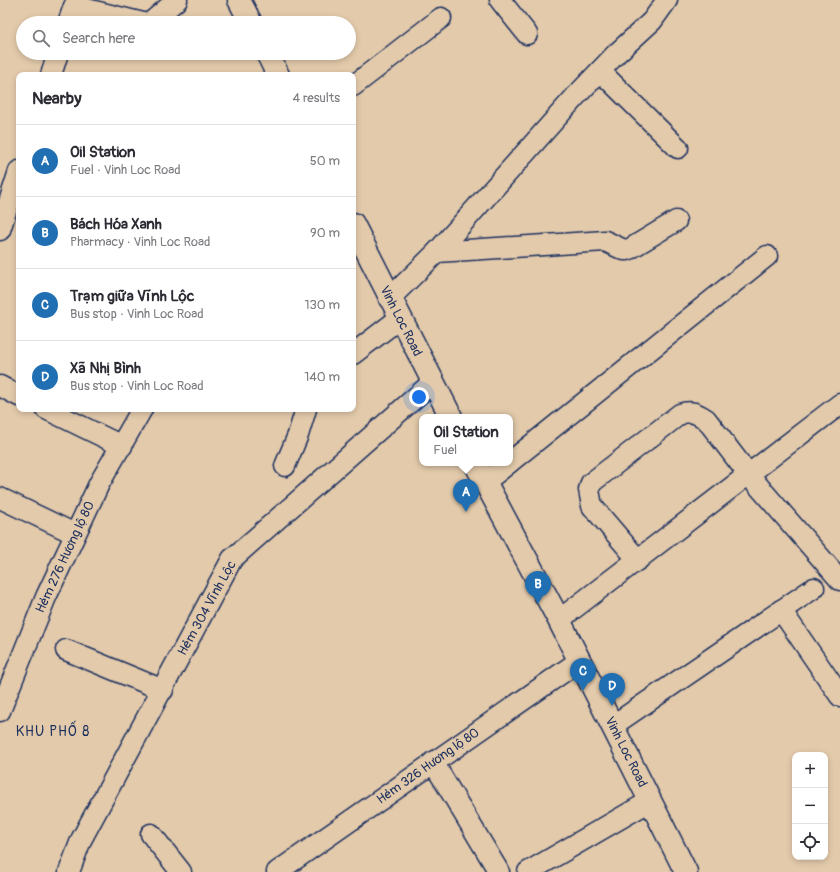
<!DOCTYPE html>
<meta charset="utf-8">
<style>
body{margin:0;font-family:Pangolin,sans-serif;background:#f7f7f7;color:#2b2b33}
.controls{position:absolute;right:12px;bottom:12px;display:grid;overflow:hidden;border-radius:8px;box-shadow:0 2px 6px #0003}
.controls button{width:36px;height:36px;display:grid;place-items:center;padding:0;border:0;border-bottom:1px solid #e1e1e2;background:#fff;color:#2b2b33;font:20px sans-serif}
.you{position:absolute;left:419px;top:397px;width:14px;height:14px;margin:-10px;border:3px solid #fff;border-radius:50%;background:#1a73e8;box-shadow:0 0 0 6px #1a73e833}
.badge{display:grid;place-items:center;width:26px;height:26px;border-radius:50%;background:#1f6fb2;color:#fff;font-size:13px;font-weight:700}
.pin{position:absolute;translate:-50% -33px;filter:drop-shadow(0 1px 2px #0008)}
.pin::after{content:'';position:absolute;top:21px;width:14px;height:12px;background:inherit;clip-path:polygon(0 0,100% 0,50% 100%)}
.popup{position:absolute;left:419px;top:414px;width:94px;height:52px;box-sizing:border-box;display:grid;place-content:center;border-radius:8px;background:#fff;filter:drop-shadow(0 1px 3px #0005);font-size:13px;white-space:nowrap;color:#7c7c81}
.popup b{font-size:15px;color:#2b2b33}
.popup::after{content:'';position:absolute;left:50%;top:100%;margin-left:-8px;border:8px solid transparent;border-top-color:#fff}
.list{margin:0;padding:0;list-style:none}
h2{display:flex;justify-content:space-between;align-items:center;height:52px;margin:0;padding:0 16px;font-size:17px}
h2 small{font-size:13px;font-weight:400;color:#7c7c81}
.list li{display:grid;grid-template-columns:26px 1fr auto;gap:12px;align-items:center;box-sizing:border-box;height:72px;padding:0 16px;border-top:1px solid #e1e1e2}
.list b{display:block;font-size:15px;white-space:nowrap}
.list p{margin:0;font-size:13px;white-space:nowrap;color:#7c7c81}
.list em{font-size:13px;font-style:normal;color:#7c7c81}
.icon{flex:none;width:22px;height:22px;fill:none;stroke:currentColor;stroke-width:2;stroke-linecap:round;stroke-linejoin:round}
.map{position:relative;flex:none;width:840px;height:872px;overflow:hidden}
.search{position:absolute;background:#fff;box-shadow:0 2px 6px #0003;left:16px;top:16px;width:340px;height:44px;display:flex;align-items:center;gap:10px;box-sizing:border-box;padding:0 14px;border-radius:22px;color:#7c7c81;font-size:15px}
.panel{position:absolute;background:#fff;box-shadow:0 2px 6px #0003;left:16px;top:72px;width:340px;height:340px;border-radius:8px}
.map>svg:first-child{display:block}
</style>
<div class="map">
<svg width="840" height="872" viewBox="0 0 840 872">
<rect width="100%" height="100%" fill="#e3caab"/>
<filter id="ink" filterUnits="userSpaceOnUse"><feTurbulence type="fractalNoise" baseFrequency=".025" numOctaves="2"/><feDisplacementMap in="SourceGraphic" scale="8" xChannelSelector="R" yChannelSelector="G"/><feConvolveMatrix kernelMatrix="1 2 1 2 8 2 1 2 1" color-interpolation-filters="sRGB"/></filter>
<g filter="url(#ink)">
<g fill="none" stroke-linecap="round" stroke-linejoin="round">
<defs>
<g id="minor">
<polyline points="500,0 527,34"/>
<polyline points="68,23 74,6 143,23"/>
<polyline points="150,23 177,0"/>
<polyline points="600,71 678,148"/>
<polyline points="51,75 58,53"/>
<polyline points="353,86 441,18"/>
<polyline points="0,230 19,171"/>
<polyline points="437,252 605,241 624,250 628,250 676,221"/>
<polyline points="389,299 437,252 575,97 616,54 652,21 667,0"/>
<polyline points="353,354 400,318"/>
<polyline points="0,386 19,396"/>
<polyline points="46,409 122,446"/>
<polyline points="510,462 767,256"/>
<polyline points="285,466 298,435 306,409"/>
<polyline points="485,482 509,463"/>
<polyline points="0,498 75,534"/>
<path d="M638,560L592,506L589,490L591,483L680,414C691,410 696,413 706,419L748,474L840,580"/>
<polyline points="781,610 840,696"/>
<polyline points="559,620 840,404"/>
<polyline points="66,650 163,690"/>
<polyline points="0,711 46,597 99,484 142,409"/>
<polyline points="612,726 814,588"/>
<polyline points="433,762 499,872"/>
<polyline points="151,834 181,872"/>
<polyline points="69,872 81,840 232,559 433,382"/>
<polyline points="277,872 579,661"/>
<polyline points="528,872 650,801"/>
</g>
<g id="major">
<polyline points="239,0 251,23"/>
<polyline points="267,53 278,75"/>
<polyline points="353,224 451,417"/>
<polyline points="475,463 559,620 686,872"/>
</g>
</defs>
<use href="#minor" stroke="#1b2f5e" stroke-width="23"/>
<use href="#major" stroke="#1b2f5e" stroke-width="25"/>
<use href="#minor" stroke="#e3caab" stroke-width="20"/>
<use href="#major" stroke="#e3caab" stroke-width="22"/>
</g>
</g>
<g text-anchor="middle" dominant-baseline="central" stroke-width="3" stroke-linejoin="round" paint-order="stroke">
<g font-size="13" fill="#1b2f5e" stroke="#e3caab">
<text transform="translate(401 321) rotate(63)">Vinh Loc Road</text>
<text transform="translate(65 557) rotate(-65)">Hẻm 276 Hương lộ 80</text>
<text transform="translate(207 608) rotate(-61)">Hẻm 304 Vĩnh Lộc</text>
<text transform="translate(626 752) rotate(63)">Vinh Loc Road</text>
<text transform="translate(428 766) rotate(-35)">Hẻm 326 Hương lộ 80</text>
</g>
<g font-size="14" letter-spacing="1" fill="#1b2f5e" stroke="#e3caab">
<text x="53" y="731">KHU PHỐ 8</text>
</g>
</g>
</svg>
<div class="controls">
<button>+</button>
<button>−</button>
<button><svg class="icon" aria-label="locate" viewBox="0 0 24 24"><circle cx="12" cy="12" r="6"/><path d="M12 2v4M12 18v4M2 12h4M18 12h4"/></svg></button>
</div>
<div class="you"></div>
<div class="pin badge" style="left:466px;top:512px">A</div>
<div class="popup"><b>Oil Station</b>Fuel</div>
<div class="pin badge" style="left:538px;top:604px">B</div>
<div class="pin badge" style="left:583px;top:691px">C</div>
<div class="pin badge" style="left:612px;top:706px">D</div>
<div class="search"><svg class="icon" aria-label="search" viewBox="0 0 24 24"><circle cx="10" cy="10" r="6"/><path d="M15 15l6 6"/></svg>Search here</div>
<section class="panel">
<h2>Nearby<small>4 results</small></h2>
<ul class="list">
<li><span class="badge">A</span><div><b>Oil Station</b><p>Fuel · Vinh Loc Road</p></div><em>50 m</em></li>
<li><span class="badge">B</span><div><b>Bách Hóa Xanh</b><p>Pharmacy · Vinh Loc Road</p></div><em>90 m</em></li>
<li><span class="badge">C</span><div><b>Trạm giữa Vĩnh Lộc</b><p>Bus stop · Vinh Loc Road</p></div><em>130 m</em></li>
<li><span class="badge">D</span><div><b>Xã Nhị Bình</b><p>Bus stop · Vinh Loc Road</p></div><em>140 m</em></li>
</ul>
</section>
</div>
